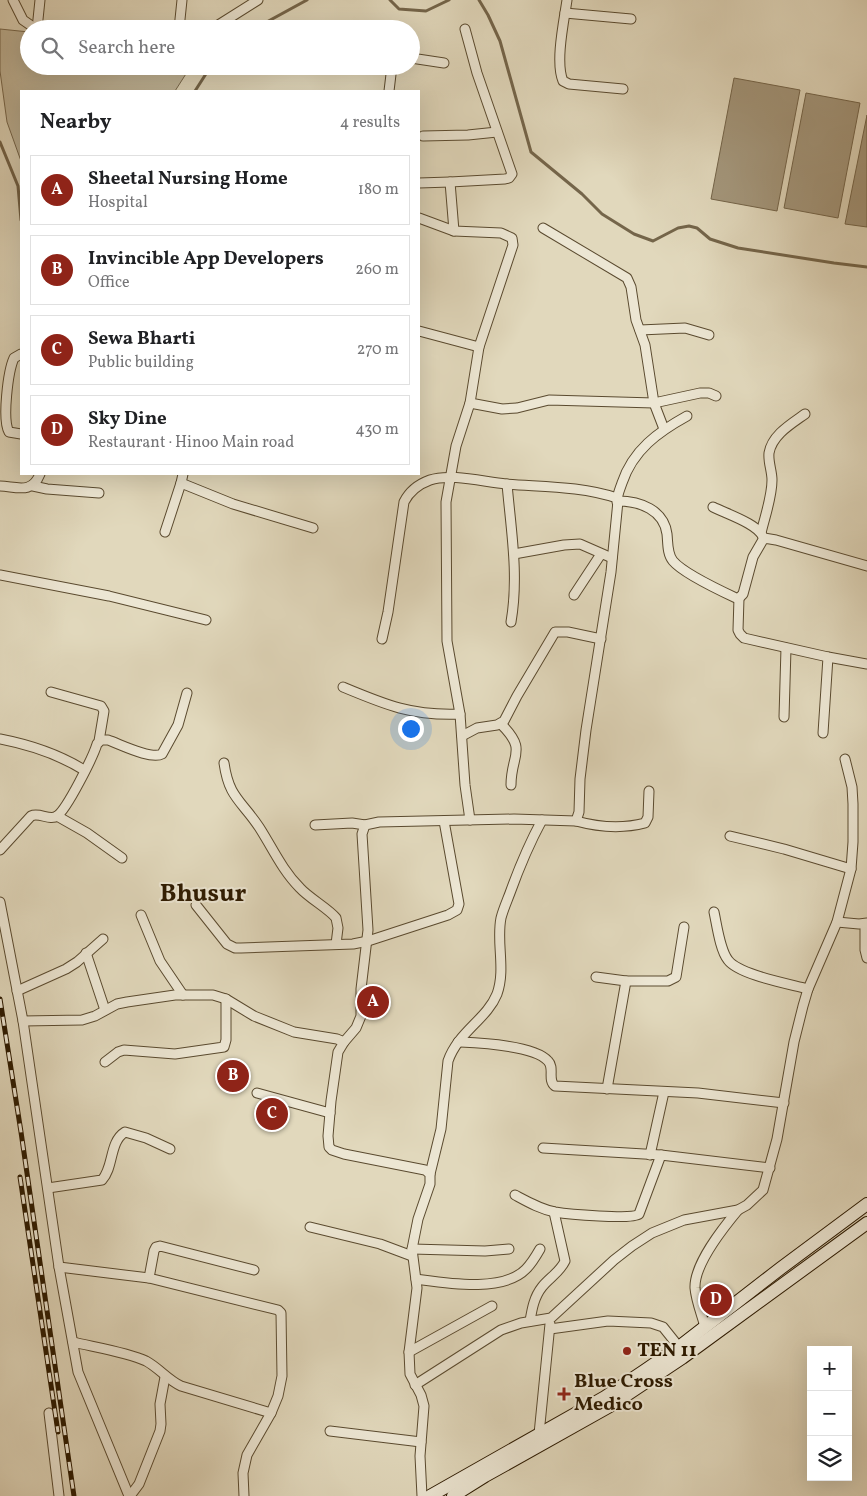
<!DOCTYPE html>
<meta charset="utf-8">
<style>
body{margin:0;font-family:Vollkorn,serif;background:#f2f2f2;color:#202124}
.controls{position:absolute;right:15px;bottom:15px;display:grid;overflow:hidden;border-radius:0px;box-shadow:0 5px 20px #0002}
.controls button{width:45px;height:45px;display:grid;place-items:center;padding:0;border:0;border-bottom:1px solid #e0e0e0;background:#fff;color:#202124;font:25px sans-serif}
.you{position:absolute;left:410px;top:728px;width:18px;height:18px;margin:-12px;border:4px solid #fff;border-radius:50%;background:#1a73e8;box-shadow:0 0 0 8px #1a73e833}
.badge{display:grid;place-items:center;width:32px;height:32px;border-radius:50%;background:#8f2418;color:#fff;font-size:16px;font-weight:700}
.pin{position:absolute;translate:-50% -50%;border:2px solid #fff;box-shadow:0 1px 5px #0006}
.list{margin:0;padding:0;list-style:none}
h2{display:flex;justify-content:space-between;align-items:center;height:65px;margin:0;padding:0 20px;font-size:21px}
h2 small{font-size:16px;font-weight:400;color:#757577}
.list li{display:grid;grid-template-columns:32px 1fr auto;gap:15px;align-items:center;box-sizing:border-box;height:70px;margin:0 10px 10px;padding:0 10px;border:1px solid #e0e0e0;border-radius:0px}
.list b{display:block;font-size:19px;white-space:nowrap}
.list p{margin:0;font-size:16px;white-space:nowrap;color:#757577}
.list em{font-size:16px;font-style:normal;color:#757577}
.icon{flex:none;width:28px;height:28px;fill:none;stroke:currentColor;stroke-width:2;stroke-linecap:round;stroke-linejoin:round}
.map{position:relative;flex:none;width:867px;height:1496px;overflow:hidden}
.search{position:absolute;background:#fff;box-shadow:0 5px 20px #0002;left:20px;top:20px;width:400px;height:55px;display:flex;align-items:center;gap:12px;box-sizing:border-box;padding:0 18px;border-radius:28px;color:#757577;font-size:19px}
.panel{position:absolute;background:#fff;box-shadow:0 5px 20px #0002;left:20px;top:90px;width:400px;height:385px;border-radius:0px}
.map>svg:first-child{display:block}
</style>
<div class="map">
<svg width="867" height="1496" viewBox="0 0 867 1496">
<rect width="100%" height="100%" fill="#e1d8bc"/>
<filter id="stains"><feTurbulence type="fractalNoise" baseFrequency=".004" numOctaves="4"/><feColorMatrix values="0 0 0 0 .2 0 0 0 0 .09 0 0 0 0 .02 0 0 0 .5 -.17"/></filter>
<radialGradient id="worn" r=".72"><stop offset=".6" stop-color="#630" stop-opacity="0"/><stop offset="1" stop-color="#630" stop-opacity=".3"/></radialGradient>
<polygon fill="#c2b89c" stroke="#78694e" points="0,29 29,32 29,66 191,66 175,91 21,91 21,161 7,122 0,71"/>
<g fill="#a4977c" stroke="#74654a">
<polygon points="734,78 800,90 777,211 711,199"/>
<polygon points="806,93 860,103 838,218 784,208"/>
<polygon points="867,115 867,227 845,224"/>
</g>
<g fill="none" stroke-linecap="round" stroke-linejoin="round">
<g stroke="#74654a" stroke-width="3">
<polyline points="390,0 399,9 426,11 449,0"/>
<polyline points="479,0 488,15 500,41 531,152 582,194 602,214 634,234 653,241 678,228 689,226 697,228 710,239 738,248 834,263 867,267"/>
<polyline points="254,29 307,0"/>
<polyline points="195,91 211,66"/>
<polyline points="0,142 18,186 21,220"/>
</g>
<defs>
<g id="minor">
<polyline points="13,0 23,20 36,29"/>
<path d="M567,0C564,21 555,62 563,81L569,84L623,89"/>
<polyline points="565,13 631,19"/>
<polyline points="37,29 40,0"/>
<polyline points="179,29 182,0"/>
<polyline points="212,29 258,0"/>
<polyline points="396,29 396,27"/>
<polyline points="465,29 477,73 512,174 509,178 505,179 450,182 454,231 501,233 512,238 513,245 479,347 470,403 456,446 446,502 447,641 460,714 465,785 470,820"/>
<polyline points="411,58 444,63"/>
<polyline points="389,91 392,66"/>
<polyline points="423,136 468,135 497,132"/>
<polyline points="419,183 450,182"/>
<polyline points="419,218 454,231"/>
<polyline points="543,228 627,278 631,287 636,320 645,345 654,403 664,429"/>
<polyline points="640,330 685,328 709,335"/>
<polyline points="419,331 479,347"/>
<path d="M21,354L14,358C8,371 2,420 9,432L21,434"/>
<polyline points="470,403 502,409 517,408 549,400 654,403 700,393 709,393 716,396"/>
<polyline points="181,483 233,504 313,528"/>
<path d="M507,484C511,530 519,576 511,622"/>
<path d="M0,486C18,487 32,494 40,474"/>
<polyline points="33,486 47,489 99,493"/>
<path d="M617,502C617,495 620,489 622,483C633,450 658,432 687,416"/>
<path d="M713,507C727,514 758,524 763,537"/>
<polyline points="165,532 181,483 183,474"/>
<path d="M761,533C765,516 772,497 772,480C772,471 768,462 769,453C772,435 791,424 805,414"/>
<polyline points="514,554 564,545 580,544 612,558"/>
<polyline points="0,575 109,596 206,620"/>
<polyline points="574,595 601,554"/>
<polyline points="739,598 738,630 740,634 744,638 828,657 867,664"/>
<path d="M382,639L388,612L404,502C409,492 419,484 430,480C450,473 484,482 506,484C544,487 581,486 617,498"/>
<path d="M343,687C386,705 412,716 460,714"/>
<polyline points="51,692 101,706 104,711 99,741"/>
<polyline points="784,717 786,648"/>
<path d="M501,724C528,751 511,754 511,785"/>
<polyline points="823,733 828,657"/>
<polyline points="462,736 477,728 497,725 504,721 517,696 555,632 568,632 601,639"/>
<path d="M0,739C31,745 58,754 84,770"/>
<path d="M224,763C229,798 241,800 259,827C272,847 282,870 300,888C309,898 329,909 336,918L338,928L336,944"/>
<polyline points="57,816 87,833 122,858"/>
<path d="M576,821C598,827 622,829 645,823L648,817L649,791"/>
<polyline points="315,825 352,823 365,825"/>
<polyline points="730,836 784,849 851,869"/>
<path d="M0,850L31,816C39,812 50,821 57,816C67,809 93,757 97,744L101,740H108C120,744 151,760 162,754L178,725L187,693"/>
<polyline points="0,902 23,1021 59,1267 78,1372 129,1496"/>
<polyline points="196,905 227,944 235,948 241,948 353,944 368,941 448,915 457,910 459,904 444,821"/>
<path d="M714,912C717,926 720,950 728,960C739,975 790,984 808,989"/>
<polyline points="141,915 160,961 183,995"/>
<polyline points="837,922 859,924 867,923"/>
<polyline points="865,924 865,950 867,958"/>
<polyline points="86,953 105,1010"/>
<polyline points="596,977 626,981 607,1089"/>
<polyline points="626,981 668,981 676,977 684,927"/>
<polyline points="17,991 66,969 77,962 103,939"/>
<polyline points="23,1021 82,1020 95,1016 117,1004 127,1002 175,995 213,995 226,999 254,1016 294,1032 337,1039 344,1042"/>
<path d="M458,1042C479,1043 534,1045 548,1061C555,1068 547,1080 555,1086L698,1093L784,1103"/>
<polyline points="105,1062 118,1052 124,1050 175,1054 224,1047 226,1040 226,999"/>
<polyline points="257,1093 330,1113"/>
<polyline points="543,1148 661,1155 770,1168"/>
<polyline points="650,1155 664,1092"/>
<path d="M430,1174L441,1129L448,1061C458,1032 487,1019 497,994C506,969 496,942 501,918C503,910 507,901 510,893C519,868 529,844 542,820"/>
<path d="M48,1188L102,1180C114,1167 109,1142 125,1132L146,1138L170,1149"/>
<path d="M515,1195C528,1202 540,1209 555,1212C567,1214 632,1220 639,1214L661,1155"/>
<polyline points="310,1227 380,1244 412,1256"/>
<polyline points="412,1249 485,1251 509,1249"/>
<polyline points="59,1267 149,1278"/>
<path d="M416,1279C446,1283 503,1293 526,1269C532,1263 536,1256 540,1249"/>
<path d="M530,1321C532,1309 534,1297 542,1287C549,1278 560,1272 565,1261L554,1212"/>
<path d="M705,1327C702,1315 696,1301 695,1288C694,1264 723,1228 738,1210"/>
<polyline points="550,1329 608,1321 651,1323 663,1327 679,1347"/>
<path d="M73,1342C94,1347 127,1352 146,1361C159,1368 168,1380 181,1386L271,1413"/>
<polyline points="409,1352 492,1306"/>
<polyline points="415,1385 501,1330 521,1323 551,1318 614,1260 632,1246 652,1233 684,1220 738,1210 747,1205 763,1190 777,1139 794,1042 803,1006 808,989 837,922 851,869 853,842 853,804 852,787 845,759"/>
<polyline points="49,1413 59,1496"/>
<polyline points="330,1431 421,1442"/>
<polyline points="539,1434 550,1324"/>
<polyline points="130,1496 139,1484 160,1431 161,1424 160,1404 165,1377"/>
<polyline points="244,1496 243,1473 247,1455 271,1413 278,1396 282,1376 281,1313 278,1310 149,1278 154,1251 156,1247 160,1246 254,1270"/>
<path d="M422,1496L420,1456L424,1406L421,1395L410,1374L409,1352L417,1288L412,1249L418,1219L430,1184V1174L425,1170L344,1154L332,1150L329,1147L328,1136L331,1101L338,1052L344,1042L356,1028L361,1016V989L368,930L362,834L365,825L379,822L514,819L576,821L579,812L580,779L586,730L611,572L618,501C640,501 664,510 667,534C668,543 667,554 673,561C683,573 721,591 736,598H739L743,594L753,557L764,538L776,540L867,566"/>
</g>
<g id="secondary">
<polyline points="430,1496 605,1397 644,1371 679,1347 781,1268 867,1204"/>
<polyline points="453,1496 485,1476 610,1406 682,1358 867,1223"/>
</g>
</defs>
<use href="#minor" stroke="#5a4a2f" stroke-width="11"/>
<use href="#secondary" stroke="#2d1a00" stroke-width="14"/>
<use href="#minor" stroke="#ece6d3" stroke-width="9"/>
<use href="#secondary" stroke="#ece6d3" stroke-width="12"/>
<defs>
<g id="rail">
<polyline points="0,999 21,1132 74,1496"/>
<polyline points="20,1177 58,1432"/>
</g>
</defs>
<use href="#rail" stroke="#2d1a00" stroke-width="5"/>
<use href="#rail" stroke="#ece6d3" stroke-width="3" stroke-dasharray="9" stroke-linecap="butt"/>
</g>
<g fill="#8f2418" stroke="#ece6d3" stroke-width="2">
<circle cx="627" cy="1351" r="5"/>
<path d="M561.5 1386.5h5v5h5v5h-5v5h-5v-5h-5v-5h5z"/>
</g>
<g text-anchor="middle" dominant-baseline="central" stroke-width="4" stroke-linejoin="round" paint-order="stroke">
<g font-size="20" font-weight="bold" fill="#2d1a00" stroke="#ece6d3" text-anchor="start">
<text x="637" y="1351">TEN 11</text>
<text x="574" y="1382">Blue Cross<tspan x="574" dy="23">Medico</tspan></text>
</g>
<g font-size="25" font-weight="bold" fill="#2d1a00" stroke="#ece6d3">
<text x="203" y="894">Bhusur</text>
</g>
</g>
<rect width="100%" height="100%" filter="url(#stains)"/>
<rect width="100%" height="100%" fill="url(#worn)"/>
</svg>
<div class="controls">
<button>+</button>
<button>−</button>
<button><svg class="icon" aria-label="layers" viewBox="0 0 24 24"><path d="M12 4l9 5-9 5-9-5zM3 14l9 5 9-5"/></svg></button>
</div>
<div class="you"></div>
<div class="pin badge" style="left:373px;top:1002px">A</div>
<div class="pin badge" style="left:233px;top:1076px">B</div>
<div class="pin badge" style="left:272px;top:1114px">C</div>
<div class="pin badge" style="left:716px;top:1300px">D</div>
<div class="search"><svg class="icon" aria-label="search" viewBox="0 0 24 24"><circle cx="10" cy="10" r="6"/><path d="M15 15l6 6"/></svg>Search here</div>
<section class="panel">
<h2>Nearby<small>4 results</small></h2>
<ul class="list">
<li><span class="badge">A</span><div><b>Sheetal Nursing Home</b><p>Hospital</p></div><em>180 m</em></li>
<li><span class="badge">B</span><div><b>Invincible App Developers</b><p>Office</p></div><em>260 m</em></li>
<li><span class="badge">C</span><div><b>Sewa Bharti</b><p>Public building</p></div><em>270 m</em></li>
<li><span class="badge">D</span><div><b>Sky Dine</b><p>Restaurant · Hinoo Main road</p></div><em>430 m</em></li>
</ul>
</section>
</div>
